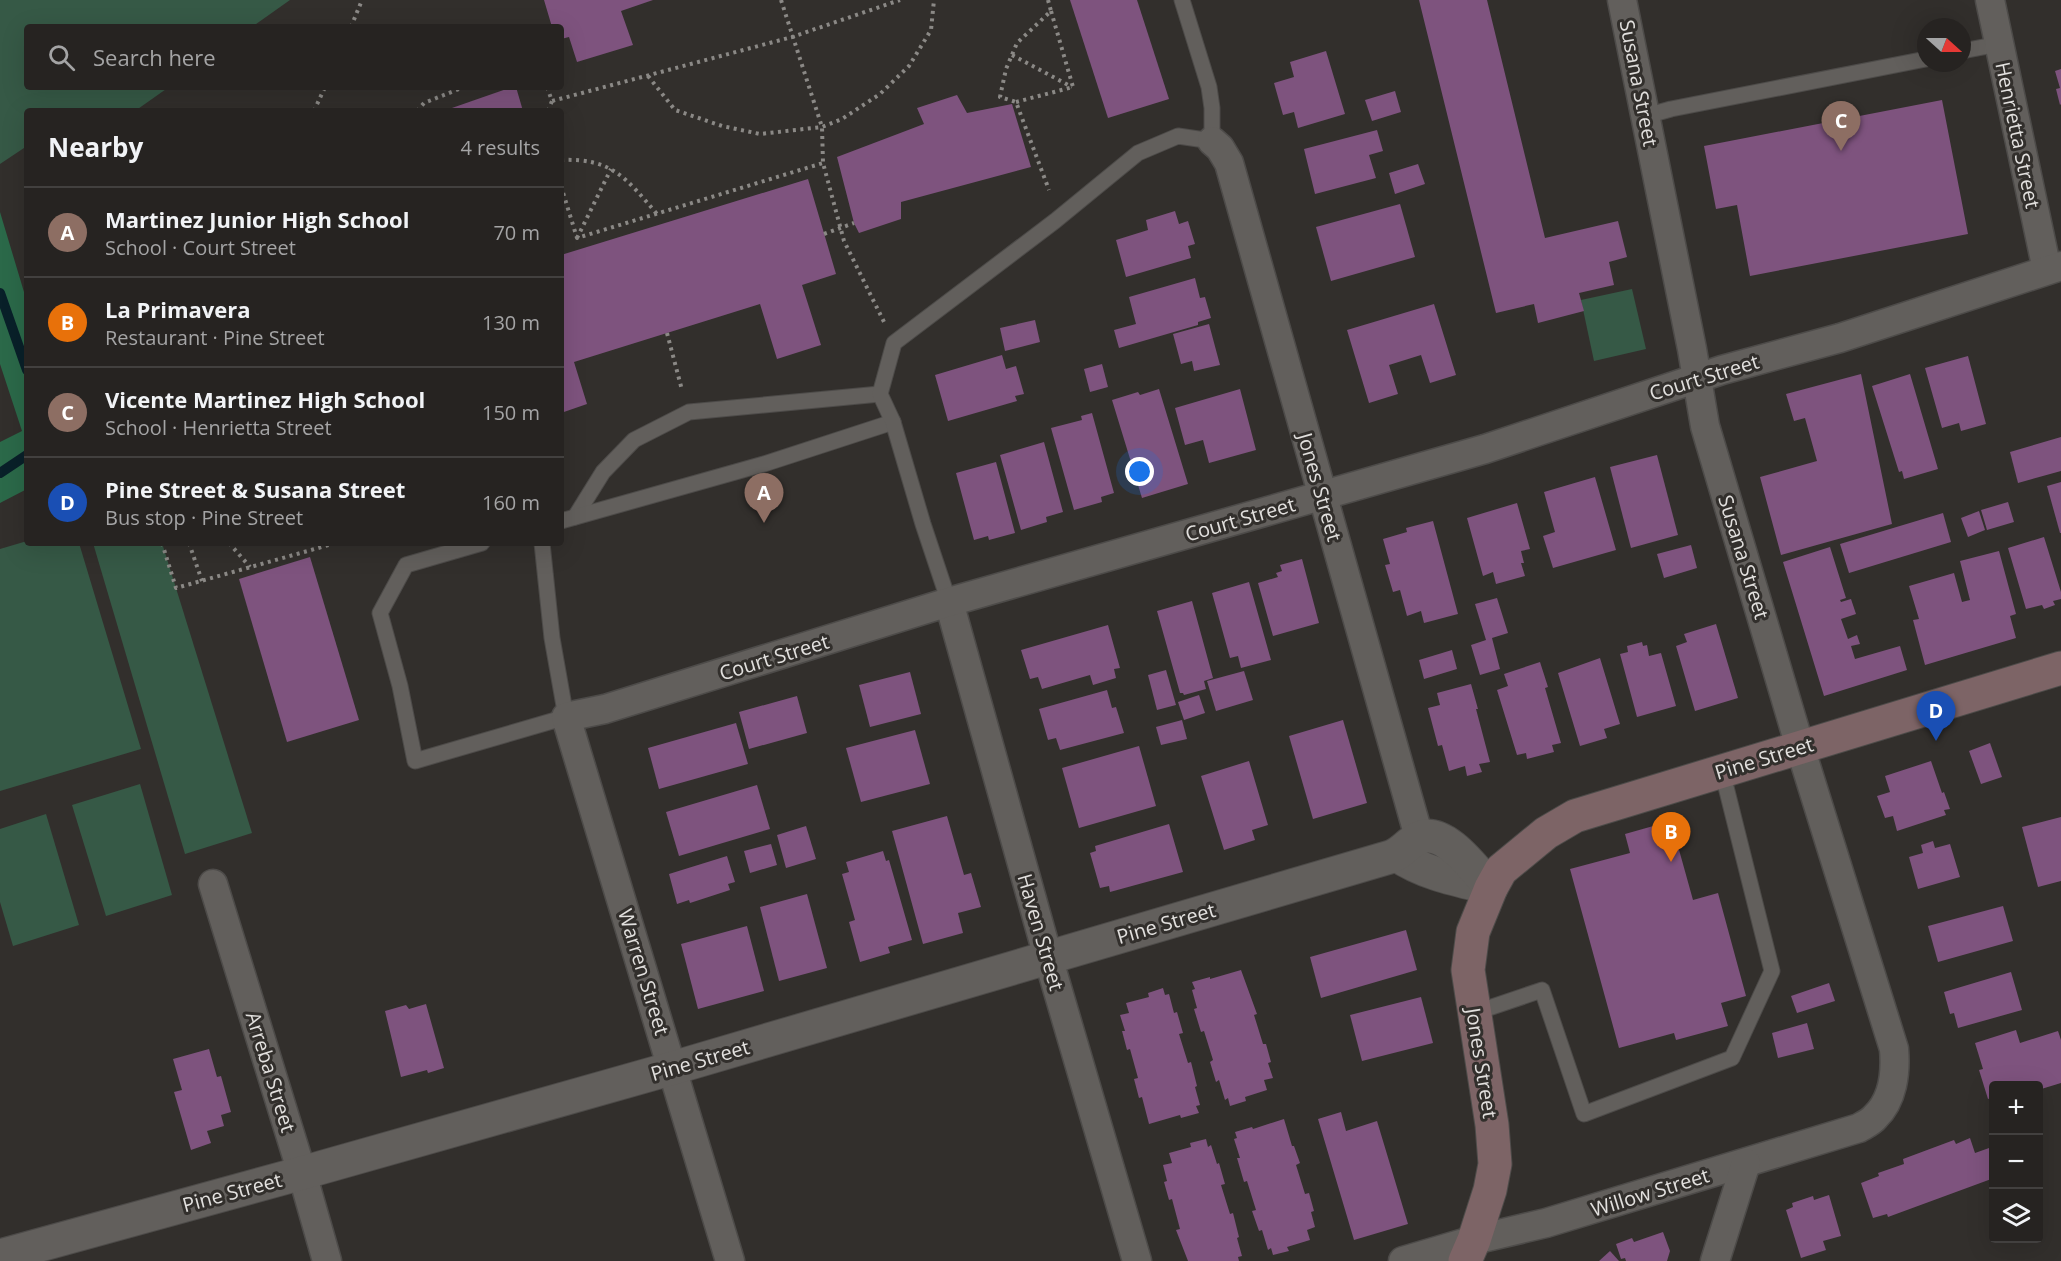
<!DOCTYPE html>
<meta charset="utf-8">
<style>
body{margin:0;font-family:"Open Sans",sans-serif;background:#2e2b2a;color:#f1f3f6}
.controls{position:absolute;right:18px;bottom:18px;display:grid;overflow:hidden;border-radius:6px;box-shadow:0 6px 24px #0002}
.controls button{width:54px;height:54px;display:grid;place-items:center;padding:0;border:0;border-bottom:2px solid #42403f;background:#262321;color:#f1f3f6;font:30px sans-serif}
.compass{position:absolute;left:1917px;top:18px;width:54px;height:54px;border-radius:50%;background:#262321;box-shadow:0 6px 24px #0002;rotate:111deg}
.you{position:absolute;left:1140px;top:472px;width:21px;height:21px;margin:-15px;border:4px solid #fff;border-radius:50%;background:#1a73e8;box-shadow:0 0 0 9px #1a73e833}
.badge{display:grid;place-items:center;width:39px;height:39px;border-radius:50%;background:#c7bb3c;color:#fff;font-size:20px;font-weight:700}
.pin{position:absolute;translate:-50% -50px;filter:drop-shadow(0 2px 3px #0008)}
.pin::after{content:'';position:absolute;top:32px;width:21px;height:18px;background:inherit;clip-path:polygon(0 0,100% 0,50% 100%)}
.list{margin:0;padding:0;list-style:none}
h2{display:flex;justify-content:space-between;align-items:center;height:78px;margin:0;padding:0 24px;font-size:26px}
h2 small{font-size:20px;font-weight:400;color:#a4a4a5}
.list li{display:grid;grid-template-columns:39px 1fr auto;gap:18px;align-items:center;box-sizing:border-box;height:90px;padding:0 24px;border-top:2px solid #42403f}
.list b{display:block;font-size:22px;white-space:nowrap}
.list p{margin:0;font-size:20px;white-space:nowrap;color:#a4a4a5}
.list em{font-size:20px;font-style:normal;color:#a4a4a5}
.icon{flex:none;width:33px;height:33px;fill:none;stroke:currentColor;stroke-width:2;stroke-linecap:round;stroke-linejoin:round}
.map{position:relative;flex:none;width:2061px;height:1261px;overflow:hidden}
.search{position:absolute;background:#262321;box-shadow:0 6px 24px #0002;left:24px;top:24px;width:540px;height:66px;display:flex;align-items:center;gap:15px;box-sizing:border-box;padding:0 21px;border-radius:6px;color:#a4a4a5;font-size:22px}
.panel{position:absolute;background:#262321;box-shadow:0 6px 24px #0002;left:24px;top:108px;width:540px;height:438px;border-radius:6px}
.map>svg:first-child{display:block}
</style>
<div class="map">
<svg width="2061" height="1261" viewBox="0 0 2061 1261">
<rect width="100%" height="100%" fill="#322f2c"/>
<g fill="#365946">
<polygon points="0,0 290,0 252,27 27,27 27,87 169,87 135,111 27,111 27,146 0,164"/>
<polygon points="1632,289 1646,349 1594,361 1581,300"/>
<polygon points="27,541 27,543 79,543 141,749 0,791 0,549"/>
<polygon points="93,543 162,543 252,833 185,854"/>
<polygon points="140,784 172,895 106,916 72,805"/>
<polygon points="46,814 79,925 13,946 0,902 0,829"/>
</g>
<polygon fill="#2b6949" points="0,212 27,302 27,489 0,503 0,442 22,431 0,364"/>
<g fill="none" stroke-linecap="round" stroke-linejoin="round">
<g stroke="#092029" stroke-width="10">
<polyline points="0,293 27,370"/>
<polyline points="0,473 27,455"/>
</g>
</g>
<g fill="#7e537e">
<polygon points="544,0 653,0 621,11 633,45 577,62 569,37 561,39 561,27 552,27"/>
<polygon points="1070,0 1137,0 1169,99 1108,118"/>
<polygon points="1419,0 1487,0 1545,238 1618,221 1627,257 1609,262 1614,285 1579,293 1584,311 1538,323 1534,304 1496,313"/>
<polygon points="1326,51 1345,114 1298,128 1294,112 1283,115 1274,83 1294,77 1290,62"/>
<polygon points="2061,69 2061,104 2060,105 2056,89 2060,88 2055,71"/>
<polygon points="512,87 516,87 523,111 450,111 449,109"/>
<polygon points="1395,91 1401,112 1372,121 1365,100"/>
<polygon points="957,95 967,113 1012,104 1031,167 901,202 901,219 859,233 854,223 837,157 924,124 917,108"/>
<polygon points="1942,100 1968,234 1750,276 1737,205 1716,209 1704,146"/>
<polygon points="1377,130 1383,151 1369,155 1376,178 1315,194 1304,149"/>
<polygon points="1418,164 1425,184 1395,194 1389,173"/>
<polygon points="808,179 836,274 802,285 821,345 777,359 760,304 574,362 587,404 561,413 561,255"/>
<polygon points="1400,204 1415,257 1331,281 1316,227"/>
<polygon points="1175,211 1179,224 1188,221 1195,244 1188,246 1191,258 1126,277 1116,240 1148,230 1146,220"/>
<polygon points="1195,278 1200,298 1205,297 1211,318 1198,322 1198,325 1119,348 1114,330 1136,324 1129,297"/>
<polygon points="1434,304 1456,375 1430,383 1421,355 1389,365 1398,394 1369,403 1347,330"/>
<polygon points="1035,320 1040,342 1005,351 1000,328"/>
<polygon points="1209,324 1220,365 1194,371 1192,361 1181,364 1173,334"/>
<polygon points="1002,355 1006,369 1016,366 1024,394 1015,396 1017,401 948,421 935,375"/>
<polygon points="1968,356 1986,424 1961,431 1959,423 1942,428 1925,368"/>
<polygon points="1102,364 1108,387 1090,392 1084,369"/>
<polygon points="1861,374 1892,524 1781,555 1760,477 1817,461 1805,418 1794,421 1786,394"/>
<polygon points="1910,374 1938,469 1904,479 1902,471 1899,472 1872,386"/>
<polygon points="1159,389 1188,484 1142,498 1112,400 1138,392 1140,395"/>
<polygon points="1240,389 1256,450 1209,463 1203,440 1185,445 1175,408"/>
<polygon points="1092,413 1114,493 1101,497 1102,502 1074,510 1051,428 1082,420 1081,416"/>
<polygon points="2061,437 2061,471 2018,483 2010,452"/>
<polygon points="1044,442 1063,512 1046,517 1047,522 1021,530 1000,455"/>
<polygon points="1657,455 1678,535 1631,548 1610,467"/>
<polygon points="996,462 1015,533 989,540 988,536 974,540 956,473"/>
<polygon points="1595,477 1616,550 1553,568 1543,536 1555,532 1544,492"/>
<polygon points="2061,482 2061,533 2060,533 2047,486"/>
<polygon points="2008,502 2014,522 1987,530 1981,510"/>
<polygon points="1517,503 1530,549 1521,551 1524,563 1521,563 1525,576 1496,584 1493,572 1483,576 1467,518"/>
<polygon points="1979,511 1985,530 1968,537 1961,518"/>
<polygon points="1943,513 1951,542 1849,573 1840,544"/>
<polygon points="1433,521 1458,614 1424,623 1421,611 1407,616 1400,590 1393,592 1385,565 1390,564 1383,539 1407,532 1406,528"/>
<polygon points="2044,537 2061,592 2061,599 2053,601 2055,605 2044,609 2042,605 2026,609 2008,548"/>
<polygon points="1691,545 1697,568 1664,578 1657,554"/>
<polygon points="1830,547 1846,598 1840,600 1841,602 1851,599 1856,614 1841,619 1848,639 1857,635 1860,644 1851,646 1855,659 1900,646 1907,670 1824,696 1783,562"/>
<polygon points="1999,551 2016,614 2010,616 2016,638 1925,665 1913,620 1919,619 1909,586 1954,573 1962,602 1970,600 1960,561"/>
<polygon points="310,557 359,720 287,742 239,579"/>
<polygon points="1302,559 1319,623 1273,636 1258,583 1278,577 1276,573 1282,571 1280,565"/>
<polygon points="1249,582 1271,660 1241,668 1238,656 1230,658 1212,593"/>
<polygon points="1497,598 1508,633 1492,638 1500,669 1480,675 1471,645 1486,640 1475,604"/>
<polygon points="1192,601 1213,678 1204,681 1206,689 1184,695 1183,693 1180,693 1157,611"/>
<polygon points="1716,624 1738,698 1695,711 1676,646 1687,642 1684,634"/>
<polygon points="1108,625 1120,668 1114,669 1116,678 1093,685 1090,675 1042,689 1038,677 1030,679 1021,650"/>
<polygon points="1642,642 1643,646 1647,645 1649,656 1661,653 1676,706 1637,717 1620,654 1628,652 1627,646"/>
<polygon points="1452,650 1457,669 1424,679 1419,660"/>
<polygon points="1600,658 1620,724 1604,729 1607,738 1580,746 1558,673"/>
<polygon points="1540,662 1548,687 1545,688 1561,743 1552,745 1554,752 1527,759 1526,753 1517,755 1497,690 1508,686 1504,674"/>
<polygon points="1166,670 1176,705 1157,710 1148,675"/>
<polygon points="1244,671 1253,700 1216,711 1207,681"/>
<polygon points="910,672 921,714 870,727 859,685"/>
<polygon points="1471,684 1478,709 1476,709 1490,762 1479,764 1482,772 1467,776 1465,766 1449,771 1442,745 1438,746 1428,708 1440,705 1437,693"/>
<polygon points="1107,690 1112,708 1116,707 1124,733 1060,750 1056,738 1048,740 1039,709"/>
<polygon points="1199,695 1205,713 1184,720 1178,702"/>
<polygon points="797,696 807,733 749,749 739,712"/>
<polygon points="1182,720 1187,739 1161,745 1156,727"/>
<polygon points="1343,720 1367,803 1313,819 1289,736"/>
<polygon points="736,723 748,764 659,789 648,748"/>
<polygon points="915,730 930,784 861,802 846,748"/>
<polygon points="1990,743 2002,777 1981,784 1969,751"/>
<polygon points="1139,746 1156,806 1079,828 1062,768"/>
<polygon points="1249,761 1268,825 1252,830 1255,840 1224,850 1201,776"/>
<polygon points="1931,761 1942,793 1944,792 1950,809 1944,810 1946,815 1897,831 1893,816 1885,818 1877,796 1890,792 1885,776"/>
<polygon points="757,785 770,829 679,856 666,812"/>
<polygon points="947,816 964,875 971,873 981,907 958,913 963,933 923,944 892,831"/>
<polygon points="2061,817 2061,881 2038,887 2022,827"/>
<polygon points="1671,821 1693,900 1718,893 1746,996 1721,1003 1728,1026 1676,1040 1674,1033 1619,1048 1570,869 1630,853 1625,834"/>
<polygon points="1169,824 1183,872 1110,892 1109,886 1100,888 1090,853 1096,851 1095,846"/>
<polygon points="806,826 816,859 786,868 777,835"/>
<polygon points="1933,841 1935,848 1950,844 1960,877 1918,889 1909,857 1923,853 1921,845"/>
<polygon points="771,844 777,865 750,873 744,851"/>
<polygon points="883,851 886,861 889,860 912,940 888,947 890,953 860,962 849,922 855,920 842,874 849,872 846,862"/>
<polygon points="727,856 735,882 728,884 730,890 690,903 689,900 677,904 669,874"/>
<polygon points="807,894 827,968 779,981 760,907"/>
<polygon points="2003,906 2013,941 1938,962 1928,926"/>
<polygon points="747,926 764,991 698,1009 681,944"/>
<polygon points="1406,930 1417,970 1321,998 1310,957"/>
<polygon points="1241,970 1257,1014 1254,1015 1263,1044 1266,1044 1271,1062 1268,1063 1273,1078 1264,1080 1267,1090 1245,1097 1246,1101 1230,1106 1228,1098 1225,1100 1219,1080 1216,1082 1210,1062 1213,1060 1204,1031 1201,1032 1194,1009 1197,1008 1192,990 1195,989 1192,982 1210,977 1210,979"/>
<polygon points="2011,972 2022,1010 1958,1028 1954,1013 1950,1014 1944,992"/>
<polygon points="1829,983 1835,1001 1797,1013 1791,996"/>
<polygon points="1163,988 1165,995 1169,994 1174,1013 1177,1012 1183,1033 1179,1034 1188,1063 1191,1062 1197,1086 1195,1087 1200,1105 1196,1106 1199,1113 1181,1118 1180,1115 1149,1124 1142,1097 1139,1098 1134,1079 1138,1078 1130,1049 1127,1050 1122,1031 1125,1031 1120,1015 1129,1013 1126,1003 1149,997 1148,993"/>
<polygon points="1421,997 1433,1043 1362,1061 1350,1015"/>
<polygon points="426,1004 444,1068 428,1073 427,1070 401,1077 385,1011 406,1005 409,1009"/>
<polygon points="1807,1023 1814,1049 1778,1058 1772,1033"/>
<polygon points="2016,1030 2020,1043 2058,1031 2061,1040 2061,1083 2038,1090 2038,1086 1994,1086 1994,1097 1988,1099 1979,1070 1983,1069 1975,1043"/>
<polygon points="209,1049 217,1077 221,1076 231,1112 221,1115 224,1126 207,1131 211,1143 191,1150 174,1092 182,1090 173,1059"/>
<polygon points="1341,1112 1346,1131 1377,1121 1408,1224 1354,1240 1318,1119"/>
<polygon points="1284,1119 1292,1146 1294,1146 1300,1163 1296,1165 1305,1194 1309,1193 1314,1211 1311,1212 1315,1227 1307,1230 1310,1240 1287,1247 1289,1251 1273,1255 1271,1248 1268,1250 1262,1230 1259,1231 1252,1211 1256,1210 1247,1181 1244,1182 1237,1158 1240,1158 1234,1139 1237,1138 1235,1132 1252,1127 1253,1129"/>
<polygon points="1970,1138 1975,1153 1989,1148 1994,1159 1994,1178 1888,1217 1887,1214 1873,1218 1861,1183 1879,1176 1878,1173 1904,1164 1903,1159 1954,1140 1956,1144"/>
<polygon points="1206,1139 1208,1147 1211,1145 1217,1164 1219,1163 1225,1184 1221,1185 1230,1214 1233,1213 1239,1237 1237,1238 1242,1256 1238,1257 1239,1261 1188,1261 1176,1230 1180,1229 1172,1199 1169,1200 1164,1182 1167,1181 1163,1165 1172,1163 1169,1153 1191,1147 1190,1143"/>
<polygon points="1829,1195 1841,1236 1823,1241 1826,1250 1801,1258 1786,1210 1793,1207 1792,1203 1813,1196 1814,1200"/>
<polygon points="1663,1232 1670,1251 1667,1261 1626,1261 1625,1258 1621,1259 1616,1244 1632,1238 1634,1242"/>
<polygon points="1610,1251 1619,1261 1599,1261"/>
</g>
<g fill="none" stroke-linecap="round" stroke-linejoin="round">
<defs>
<g id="service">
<polyline points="1962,51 1999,44"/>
<polyline points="1646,116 1671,109 1926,59"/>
<polyline points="575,517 603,472 634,440 689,412 880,394"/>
<polyline points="561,521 764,464 893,422"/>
<polyline points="482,543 406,565 380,613 400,686 415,761 566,717 552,638 542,543"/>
<polyline points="949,602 923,524 893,422 880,394 894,343 1055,221 1138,153 1178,136 1212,141 1212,108 1209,87 1182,0"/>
<polyline points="1474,1013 1542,990 1584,1114 1732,1058 1772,971 1722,771"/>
</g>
<g id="minor">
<polyline points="1990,0 2047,270"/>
<polyline points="1212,141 1220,148 1229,163 1419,837"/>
<polyline points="949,602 1048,957 1137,1261"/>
<polyline points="213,884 302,1173 327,1261"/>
<polyline points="730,1261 566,717 605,709 949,602 1485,449 1722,370 1840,338 2061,266"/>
<path d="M1403,1261L1474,1240L1546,1223L1859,1128C1864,1125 1871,1122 1875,1117C1893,1100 1896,1072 1894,1049L1800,747L1705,426L1692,349L1622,0"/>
<polyline points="1715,1261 1746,1163"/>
</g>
<g id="tertiary">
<path d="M1397,855C1425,874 1458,880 1491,888"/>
<path d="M0,1256L302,1173L673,1068L1390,857C1401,854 1407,844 1417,839C1443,824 1476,871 1491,888"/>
</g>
<polyline id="secondary" points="1465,1261 1474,1240 1490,1190 1495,1164 1492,1125 1468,970 1473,932 1491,888 1501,870 1546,833 1575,816 2061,668"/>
</defs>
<use href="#service" stroke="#4d4b49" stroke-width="17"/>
<use href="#minor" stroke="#4d4b49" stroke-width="31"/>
<use href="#tertiary" stroke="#4d4b49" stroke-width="35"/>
<use href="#secondary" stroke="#4d4b49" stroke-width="35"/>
<g stroke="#8b8986" stroke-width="4" stroke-dasharray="3 4.5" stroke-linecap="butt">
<polyline points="781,0 822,127 823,163 844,241 884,322"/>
<polyline points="1048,0 1051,11 1017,43 1006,69 1000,97 1016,102 1049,190"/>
<polyline points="351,27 362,0"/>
<polyline points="1012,55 1072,87"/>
<polyline points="648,76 675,110 722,126 760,134 822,127 842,119 880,94 909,66 931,30 934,0"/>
<polyline points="547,87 552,101 792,37 900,0"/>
<polyline points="1016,102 1073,87 1051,11"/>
<polyline points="314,111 325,87"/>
<polyline points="417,111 424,103 464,87"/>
<polyline points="548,111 552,101"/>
<path d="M561,160C612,158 626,178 657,214"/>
<polyline points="561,186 577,238 823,163"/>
<polyline points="577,238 611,169"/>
<polyline points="667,333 682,390"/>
<polyline points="162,543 176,588 336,543"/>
<polyline points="189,543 202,581"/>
<polyline points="229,543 250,567"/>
</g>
<use href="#service" stroke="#625f5c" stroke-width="15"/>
<use href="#minor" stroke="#625f5c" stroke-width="28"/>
<use href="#tertiary" stroke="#625f5c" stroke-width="33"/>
<use href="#secondary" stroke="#7d6466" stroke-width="33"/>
<polyline stroke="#8b8986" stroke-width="4" stroke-dasharray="3 4.5" stroke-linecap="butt" points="824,234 854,223"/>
</g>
<g text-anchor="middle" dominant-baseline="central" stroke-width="6" stroke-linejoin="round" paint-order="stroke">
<g font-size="20" fill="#e2e0de" stroke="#322f2c">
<text transform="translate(1639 83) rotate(79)">Susana Street</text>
<text transform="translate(2018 135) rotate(78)">Henrietta Street</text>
<text transform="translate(1704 377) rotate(-17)">Court Street</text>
<text transform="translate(1320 487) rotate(74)">Jones Street</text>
<text transform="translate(1240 519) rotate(-16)">Court Street</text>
<text transform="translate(1744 557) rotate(73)">Susana Street</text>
<text transform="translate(774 657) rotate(-17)">Court Street</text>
<text transform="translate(1764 758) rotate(-17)">Pine Street</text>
<text transform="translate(1166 923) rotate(-16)">Pine Street</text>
<text transform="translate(1041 932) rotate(74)">Haven Street</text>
<text transform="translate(644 972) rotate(73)">Warren Street</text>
<text transform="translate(700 1060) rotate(-16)">Pine Street</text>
<text transform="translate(1482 1063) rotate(81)">Jones Street</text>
<text transform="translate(271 1072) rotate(73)">Arreba Street</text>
<text transform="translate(232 1192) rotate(-15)">Pine Street</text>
<text transform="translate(1650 1192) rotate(-17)">Willow Street</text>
</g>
</g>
</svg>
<div class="controls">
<button>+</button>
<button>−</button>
<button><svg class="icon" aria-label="layers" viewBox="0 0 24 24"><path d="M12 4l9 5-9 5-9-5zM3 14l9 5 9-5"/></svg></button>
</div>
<svg class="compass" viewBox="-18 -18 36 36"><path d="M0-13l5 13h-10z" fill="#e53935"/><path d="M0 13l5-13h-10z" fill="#a4a4a5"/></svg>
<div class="you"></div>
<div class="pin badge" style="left:764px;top:523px;background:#8d6e63">A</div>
<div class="pin badge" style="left:1671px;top:862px;background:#e8710a">B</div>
<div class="pin badge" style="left:1841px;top:151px;background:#8d6e63">C</div>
<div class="pin badge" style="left:1936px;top:741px;background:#1a4fb4">D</div>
<div class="search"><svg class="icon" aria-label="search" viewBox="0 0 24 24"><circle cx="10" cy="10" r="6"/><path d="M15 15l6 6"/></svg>Search here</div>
<section class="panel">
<h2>Nearby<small>4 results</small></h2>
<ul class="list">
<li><span class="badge" style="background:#8d6e63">A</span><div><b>Martinez Junior High School</b><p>School · Court Street</p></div><em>70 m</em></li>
<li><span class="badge" style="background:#e8710a">B</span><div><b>La Primavera</b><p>Restaurant · Pine Street</p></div><em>130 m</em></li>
<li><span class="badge" style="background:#8d6e63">C</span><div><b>Vicente Martinez High School</b><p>School · Henrietta Street</p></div><em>150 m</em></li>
<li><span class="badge" style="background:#1a4fb4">D</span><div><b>Pine Street &amp; Susana Street</b><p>Bus stop · Pine Street</p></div><em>160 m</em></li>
</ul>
</section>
</div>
